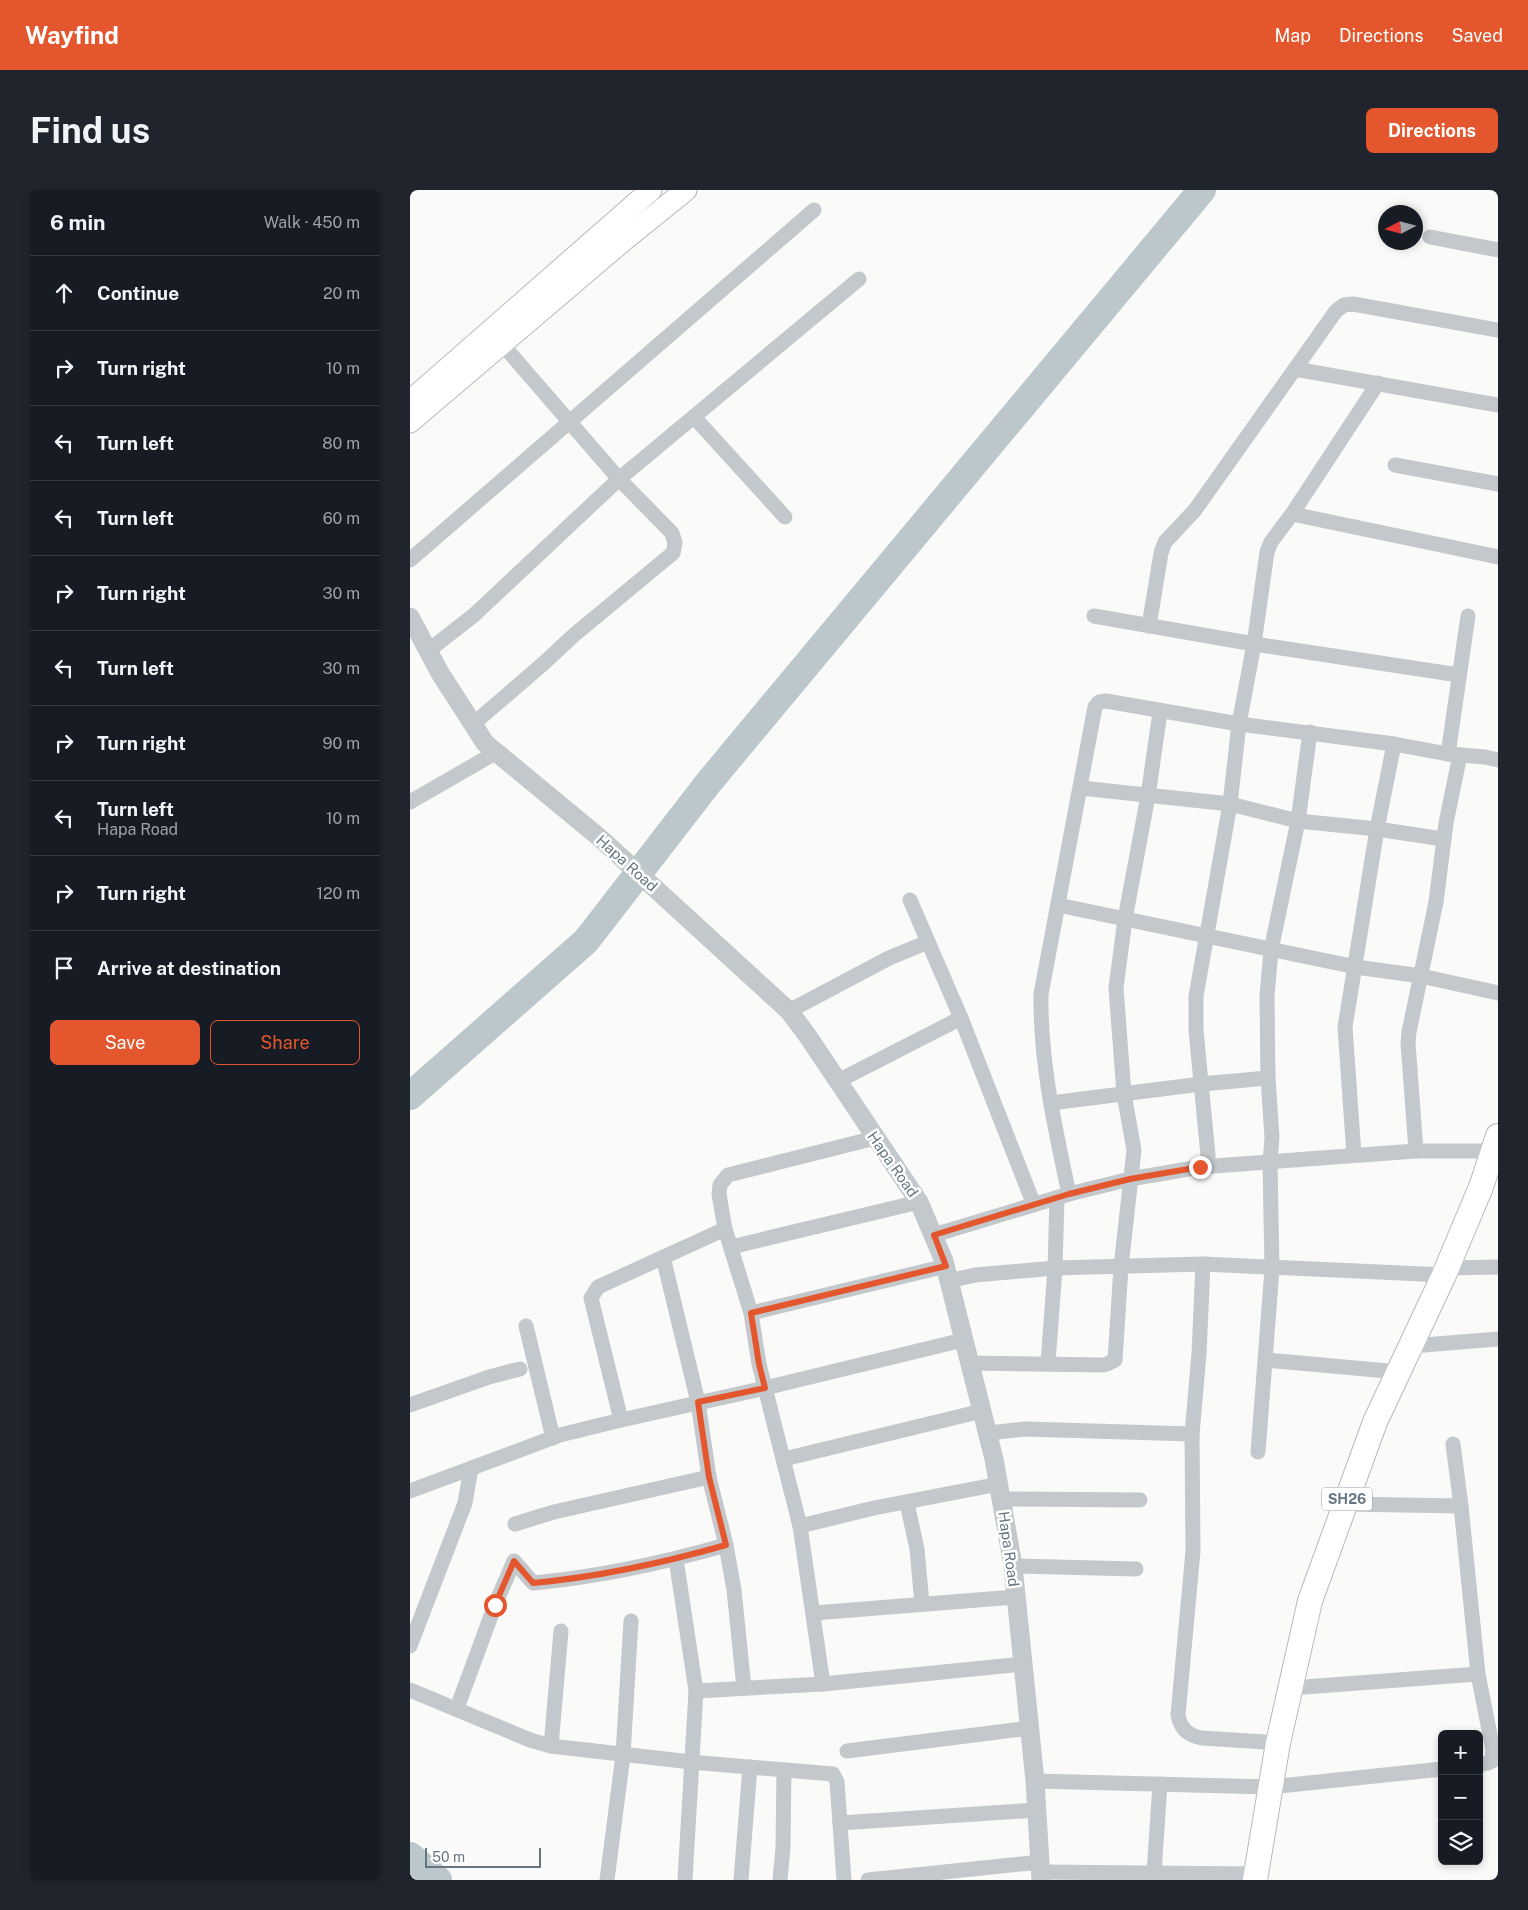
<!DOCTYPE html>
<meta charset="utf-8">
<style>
body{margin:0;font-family:"Public Sans",sans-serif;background:#20242c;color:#f1f3f6}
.controls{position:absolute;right:15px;bottom:15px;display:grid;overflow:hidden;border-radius:8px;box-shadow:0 2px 8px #0003}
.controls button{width:45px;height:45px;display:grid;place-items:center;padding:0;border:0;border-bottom:1px solid #363941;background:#171b24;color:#f1f3f6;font:25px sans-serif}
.compass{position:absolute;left:968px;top:15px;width:45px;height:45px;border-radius:50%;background:#171b24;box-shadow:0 2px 8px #0003;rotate:264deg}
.scale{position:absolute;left:15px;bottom:12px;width:116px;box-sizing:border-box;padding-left:5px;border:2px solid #657683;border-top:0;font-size:14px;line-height:18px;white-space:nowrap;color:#657683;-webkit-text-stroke:4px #fff;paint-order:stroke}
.stop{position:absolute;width:15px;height:15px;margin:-11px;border:4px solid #e4572e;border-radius:50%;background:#fff}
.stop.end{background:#e4572e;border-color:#fff;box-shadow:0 1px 5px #0008}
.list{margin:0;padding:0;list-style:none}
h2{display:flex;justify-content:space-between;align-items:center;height:65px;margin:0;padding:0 20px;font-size:21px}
h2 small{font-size:16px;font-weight:400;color:#9ea1a6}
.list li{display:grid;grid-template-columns:32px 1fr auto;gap:15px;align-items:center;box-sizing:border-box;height:75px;padding:0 20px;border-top:1px solid #363941}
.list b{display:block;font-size:19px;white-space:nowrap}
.list p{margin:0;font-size:16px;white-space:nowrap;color:#9ea1a6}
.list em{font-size:16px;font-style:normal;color:#9ea1a6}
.actions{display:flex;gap:10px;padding:15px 20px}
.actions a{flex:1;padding:11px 0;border:1px solid #e4572e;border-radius:8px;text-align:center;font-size:18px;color:#e4572e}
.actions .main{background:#e4572e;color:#fff}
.icon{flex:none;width:28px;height:28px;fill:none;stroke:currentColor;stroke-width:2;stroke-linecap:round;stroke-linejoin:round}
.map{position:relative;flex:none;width:1088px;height:1690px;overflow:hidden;border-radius:8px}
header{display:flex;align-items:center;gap:30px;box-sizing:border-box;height:70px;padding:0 25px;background:#e4572e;color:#fff}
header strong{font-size:24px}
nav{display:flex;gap:28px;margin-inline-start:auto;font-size:18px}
.intro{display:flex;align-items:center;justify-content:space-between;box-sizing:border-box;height:120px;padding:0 30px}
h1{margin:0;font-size:35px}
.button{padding:12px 22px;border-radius:8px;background:#e4572e;color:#fff;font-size:18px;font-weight:700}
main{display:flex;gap:30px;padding:0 30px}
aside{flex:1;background:#171b24;border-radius:8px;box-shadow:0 2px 8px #0003}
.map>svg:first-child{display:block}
</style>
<header>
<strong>Wayfind</strong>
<nav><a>Map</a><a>Directions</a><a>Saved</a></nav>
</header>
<div class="intro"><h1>Find us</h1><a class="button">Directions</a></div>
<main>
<aside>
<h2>6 min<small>Walk · 450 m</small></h2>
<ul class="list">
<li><svg class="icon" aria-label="ahead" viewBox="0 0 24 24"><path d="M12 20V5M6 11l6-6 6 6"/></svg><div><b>Continue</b></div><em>20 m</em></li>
<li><svg class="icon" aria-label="right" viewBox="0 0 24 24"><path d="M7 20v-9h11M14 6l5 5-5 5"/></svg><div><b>Turn right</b></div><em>10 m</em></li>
<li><svg class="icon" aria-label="left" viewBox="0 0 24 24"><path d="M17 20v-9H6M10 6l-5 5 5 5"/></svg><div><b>Turn left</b></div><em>80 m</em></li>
<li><svg class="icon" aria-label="left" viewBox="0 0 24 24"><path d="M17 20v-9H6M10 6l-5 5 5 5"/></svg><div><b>Turn left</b></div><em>60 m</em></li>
<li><svg class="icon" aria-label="right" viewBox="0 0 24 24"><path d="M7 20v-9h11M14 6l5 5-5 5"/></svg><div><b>Turn right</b></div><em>30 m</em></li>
<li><svg class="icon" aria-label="left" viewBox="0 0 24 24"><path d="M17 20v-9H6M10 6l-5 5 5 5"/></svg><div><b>Turn left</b></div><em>30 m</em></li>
<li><svg class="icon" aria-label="right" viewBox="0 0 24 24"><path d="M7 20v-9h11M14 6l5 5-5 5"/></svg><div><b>Turn right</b></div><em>90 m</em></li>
<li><svg class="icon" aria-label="left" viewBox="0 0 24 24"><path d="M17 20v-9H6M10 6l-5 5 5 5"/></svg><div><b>Turn left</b><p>Hapa Road</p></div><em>10 m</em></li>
<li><svg class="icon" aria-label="right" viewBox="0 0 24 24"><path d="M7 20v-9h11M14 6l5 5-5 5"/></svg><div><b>Turn right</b></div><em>120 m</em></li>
<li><svg class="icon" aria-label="arrive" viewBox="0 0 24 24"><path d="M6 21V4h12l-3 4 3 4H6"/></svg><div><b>Arrive at destination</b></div></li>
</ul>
<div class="actions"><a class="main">Save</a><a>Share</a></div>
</aside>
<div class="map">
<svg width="1088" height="1690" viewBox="0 0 1088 1690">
<rect width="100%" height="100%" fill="#fafaf8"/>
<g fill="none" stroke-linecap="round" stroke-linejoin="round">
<g stroke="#bbc7cb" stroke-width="28">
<polyline points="0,906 176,751 299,592 792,0"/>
<polyline points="0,1666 28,1690"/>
</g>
<defs>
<g id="secondary">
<polyline points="0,211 241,0"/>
<polyline points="0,232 214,50 276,0"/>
</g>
<polyline id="primary" points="845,1690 868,1553 900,1411 965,1232 1034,1085 1071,997 1088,946"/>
</defs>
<use href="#secondary" stroke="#b3babf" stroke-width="23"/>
<use href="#primary" stroke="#b5babe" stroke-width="26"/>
<g stroke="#c3c8cc" stroke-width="15">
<polyline points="1020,47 1088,60"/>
<polyline points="885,179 1088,215"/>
<polyline points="284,227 375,327"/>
<polyline points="985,275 1088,294"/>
<polyline points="882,324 1088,367"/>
<polyline points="0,370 404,20"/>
<polyline points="684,426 844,454 1049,485"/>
<polyline points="739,436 751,363 755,352 785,320 926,121 934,115 943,114 1088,140"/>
<polyline points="18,461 64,425 209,289 449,89"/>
<polyline points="62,535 134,473 164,445 263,363 265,353 262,343 209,289 86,147"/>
<polyline points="1038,564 1058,426"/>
<polyline points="671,598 820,614 888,631 967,639 1033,649"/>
<polyline points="0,612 85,563"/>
<polyline points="500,710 551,828 624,1015"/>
<polyline points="648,715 946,777 1011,786 1088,803"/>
<polyline points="379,821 479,768 518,752"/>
<polyline points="428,891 551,828"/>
<polyline points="641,913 791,894 858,888"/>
<polyline points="1006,961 998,853 999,842 1026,712 1036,633 1050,565"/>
<polyline points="944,965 935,837 967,639 984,554"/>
<polyline points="799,976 786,840 786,806 820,614 829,534 844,454 857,362 861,352 882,324 968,193"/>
<path d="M659,1004C645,938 630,872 631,804L685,517L689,512L696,511L829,534L984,554L1038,564L1075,567L1088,570"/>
<polyline points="524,1045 659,1004 720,989 790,977 1006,961 1084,961"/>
<polyline points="321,1057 509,1012"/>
<polyline points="253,1067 288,1212 299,1287 316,1355 324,1400 334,1498"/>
<path d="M793,1074L789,1164L782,1244L783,1361L768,1525C771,1540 778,1545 792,1548L868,1553"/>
<polyline points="1037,1078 1088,1077"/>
<polyline points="539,1091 565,1085 645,1078 793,1074 1034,1085"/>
<polyline points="341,1123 536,1076"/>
<polyline points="116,1136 143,1248"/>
<polyline points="1002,1156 1088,1149"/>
<polyline points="856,1170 989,1182"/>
<polyline points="559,1173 694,1175 697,1174 705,1170 711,1077 724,960 714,904 706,798 715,729 738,606 750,522"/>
<polyline points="638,1173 645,1078 647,1008"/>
<polyline points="0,1215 79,1187 110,1179"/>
<polyline points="211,1230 181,1108 188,1097 315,1039"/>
<polyline points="578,1243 615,1239 782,1244"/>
<polyline points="1043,1254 1051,1316 1068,1484 1083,1560 1082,1571 1078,1573 1069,1575"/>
<polyline points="848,1262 862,1079 860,972 862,948 858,888 857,806 861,760 888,631 900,542"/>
<polyline points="374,1269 572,1221"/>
<polyline points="0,1301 150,1245 211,1230 355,1198 553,1150"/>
<polyline points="591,1309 730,1310"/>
<polyline points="497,1313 507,1359 512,1414"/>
<polyline points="935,1314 1051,1316"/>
<polyline points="105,1334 144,1322 299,1287"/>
<polyline points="390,1336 464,1318 589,1294"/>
<polyline points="266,1369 286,1501 275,1690"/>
<polyline points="603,1376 726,1379"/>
<polyline points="404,1423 605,1407"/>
<polyline points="0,1456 55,1313 61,1278"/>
<polyline points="413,1494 390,1336 349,1174 341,1123 315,1039 309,1004 310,995 318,985 465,948"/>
<polyline points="881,1498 1068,1484"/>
<polyline points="0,1500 120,1550 141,1556 281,1572 423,1584 427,1592 434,1690"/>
<polyline points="286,1501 413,1494 613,1474"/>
<path d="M47,1518L85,1415L104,1371L123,1393C188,1387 253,1373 316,1355"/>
<polyline points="141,1556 151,1441"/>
<polyline points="437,1561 620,1538"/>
<polyline points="625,1591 860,1597 1032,1579"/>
<polyline points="430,1633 627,1620"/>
<polyline points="631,1682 846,1684"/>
<polyline points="744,1683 750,1594"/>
<polyline points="197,1690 213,1565 221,1431"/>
<polyline points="331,1690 340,1577"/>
<polyline points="370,1690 373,1658 374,1580"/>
<polyline points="458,1690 630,1672"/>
</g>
<polyline stroke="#c3c8cc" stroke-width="19" points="0,427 30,483 75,553 190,648 379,821 397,845 509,1012 534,1071 584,1269 603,1376 625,1591 631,1690"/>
<use href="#secondary" stroke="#fff" stroke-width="21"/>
<use href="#primary" stroke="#fff" stroke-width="24"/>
</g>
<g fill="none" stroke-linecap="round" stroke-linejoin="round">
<path stroke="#e4572e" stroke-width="6" d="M85,1415L104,1371L123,1393C188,1387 253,1373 316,1355L299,1287L288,1212L355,1198L349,1174L341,1123L536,1076L524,1045L659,1004L720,989L790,977"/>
</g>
<g text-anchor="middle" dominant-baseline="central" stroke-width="5" stroke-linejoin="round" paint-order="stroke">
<rect fill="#fff" stroke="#939fa8" stroke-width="1" x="912" y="1297.5" width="50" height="23" rx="4"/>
<g font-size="14" font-weight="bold" fill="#657683">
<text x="937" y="1309">SH26</text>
</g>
<g font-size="15" fill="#657683" stroke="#fff">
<text transform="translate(217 673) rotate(42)">Hapa Road</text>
<text transform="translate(483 974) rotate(55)">Hapa Road</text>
<text transform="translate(599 1359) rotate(82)">Hapa Road</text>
</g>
</g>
</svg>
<div class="controls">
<button>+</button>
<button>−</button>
<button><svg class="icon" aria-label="layers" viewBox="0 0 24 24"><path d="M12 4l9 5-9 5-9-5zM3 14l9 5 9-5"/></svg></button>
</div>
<svg class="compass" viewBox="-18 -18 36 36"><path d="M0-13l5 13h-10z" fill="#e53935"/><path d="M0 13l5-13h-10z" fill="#9ea1a6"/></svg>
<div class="scale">50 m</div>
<div class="stop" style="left:85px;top:1415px"></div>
<div class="stop end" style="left:790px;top:977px"></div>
</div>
</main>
